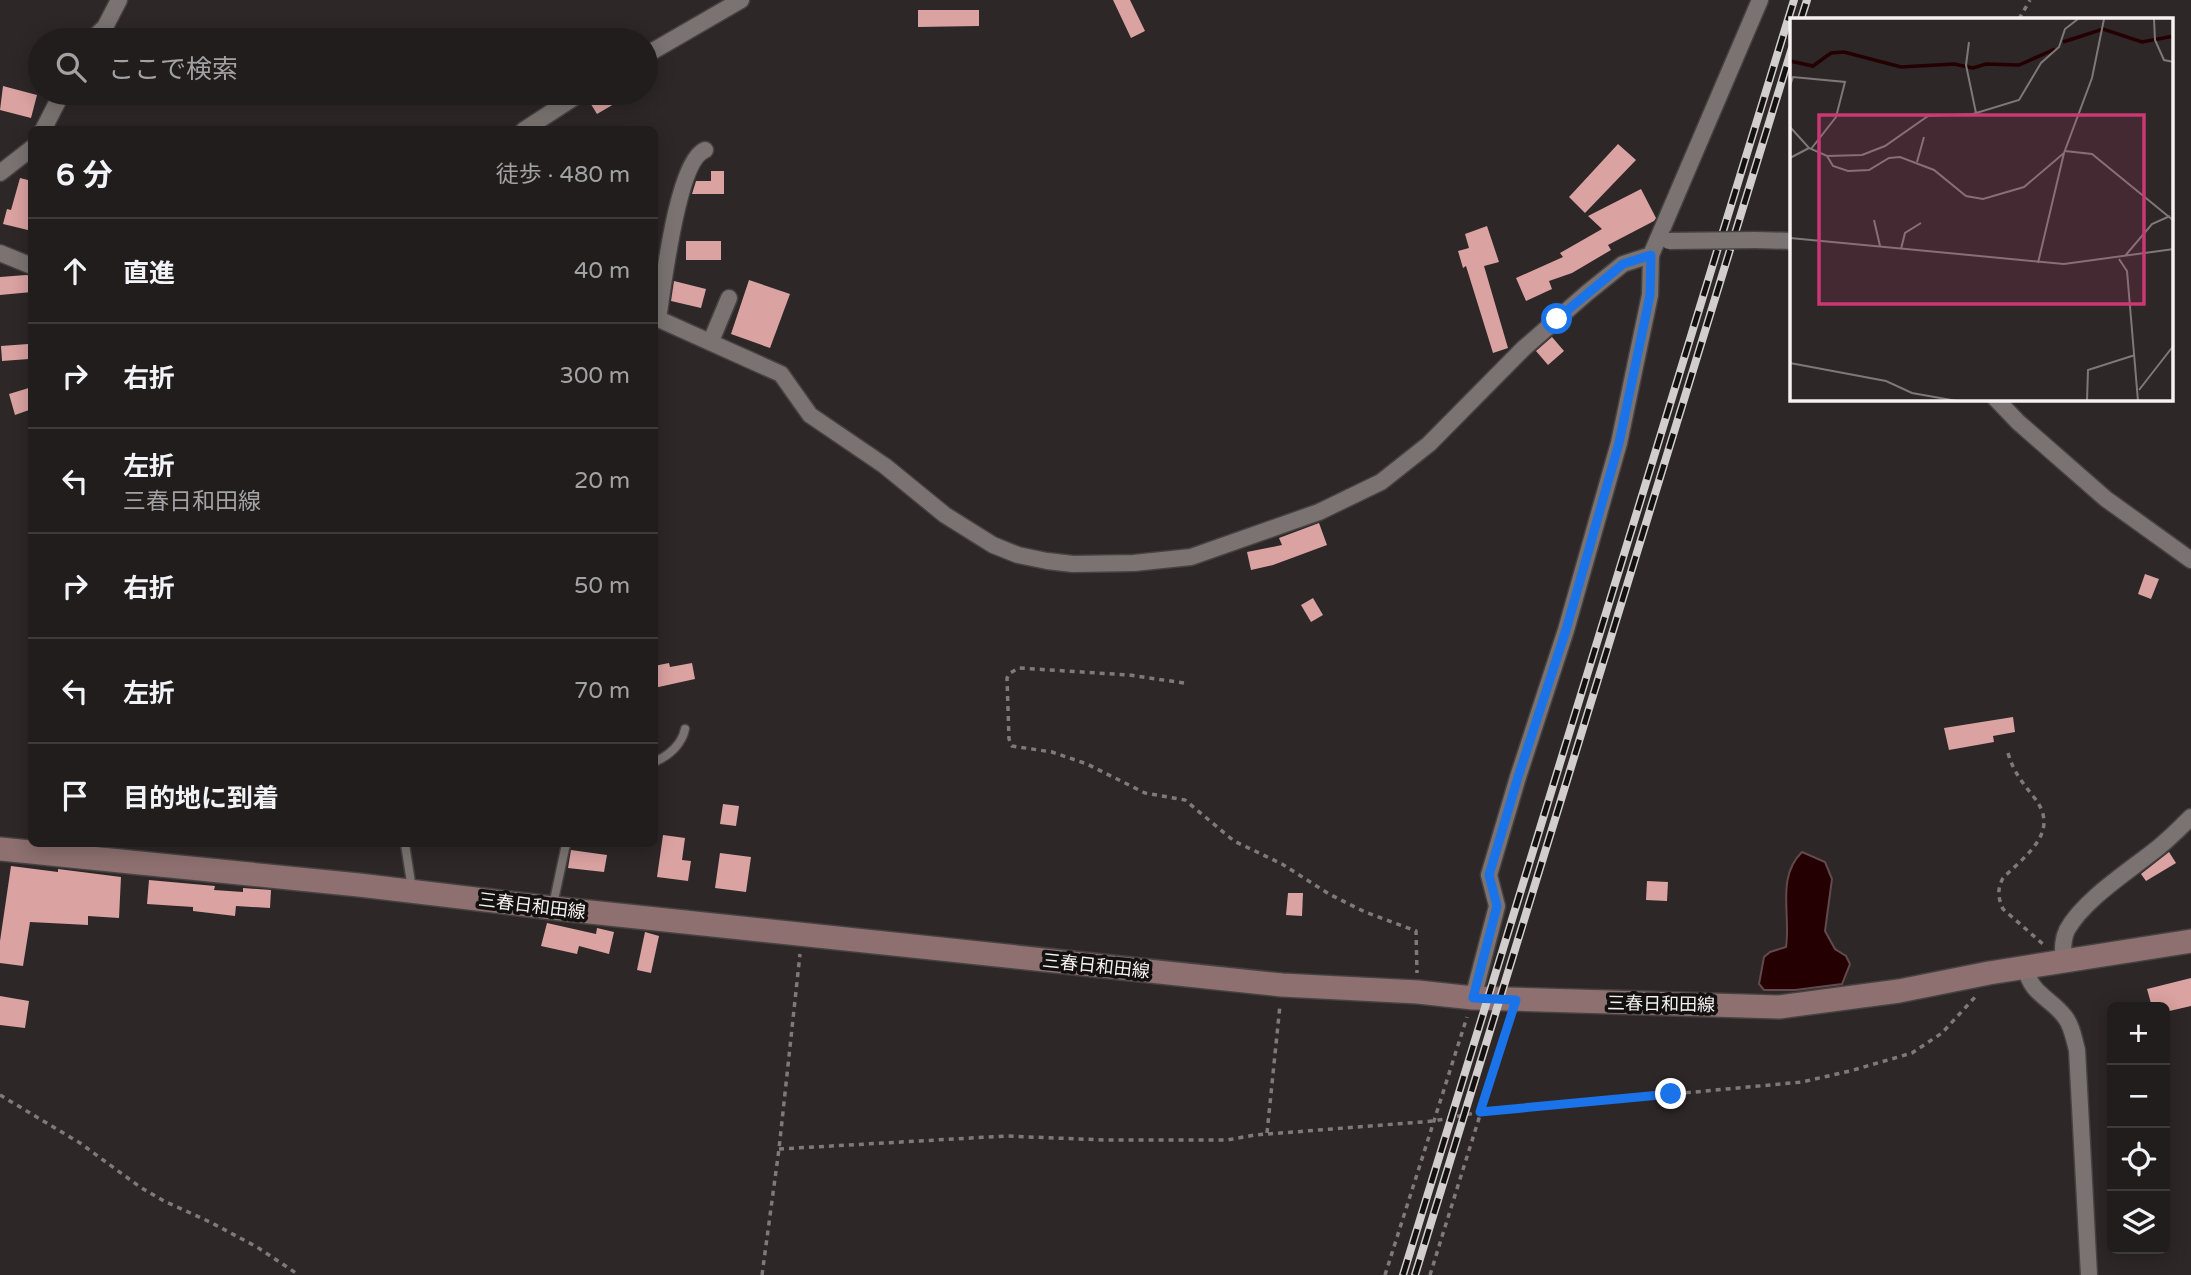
<!DOCTYPE html>
<html lang="ja">
<meta charset="utf-8">
<style>
body{margin:0;font-family:"Varela Round","Noto Sans JP",sans-serif;background:#2a2626;color:#f1f3f6}
.controls{position:absolute;right:21px;bottom:21px;display:grid;overflow:hidden;border-radius:10px;box-shadow:0 4px 18px #0003}
.controls button{width:63px;height:63px;display:grid;place-items:center;padding:0;border:0;border-bottom:2px solid #3f3b3b;background:#221d1d;color:#f1f3f6;font:35px sans-serif}
.stop{position:absolute;width:21px;height:21px;margin:-16px;border:5px solid #1a73e8;border-radius:50%;background:#fff}
.stop.end{background:#1a73e8;border-color:#fff;box-shadow:0 2px 7px #0008}
.list{margin:0;padding:0;list-style:none}
h2{display:flex;justify-content:space-between;align-items:center;height:91px;margin:0;padding:0 28px;font-size:30px}
h2 small{font-size:23px;font-weight:400;color:#a2a2a4}
.list li{display:grid;grid-template-columns:46px 1fr auto;gap:21px;align-items:center;box-sizing:border-box;height:105px;padding:0 28px;border-top:2px solid #3f3b3b}
.list b{display:block;font-size:26px;white-space:nowrap}
.list p{margin:0;font-size:23px;white-space:nowrap;color:#a2a2a4}
.list em{font-size:23px;font-style:normal;color:#a2a2a4}
.icon{flex:none;width:38px;height:38px;fill:none;stroke:currentColor;stroke-width:2;stroke-linecap:round;stroke-linejoin:round}
.map{position:relative;flex:none;width:2191px;height:1275px;overflow:hidden}
.search{position:absolute;background:#221d1d;box-shadow:0 4px 18px #0003;left:28px;top:28px;width:630px;height:77px;display:flex;align-items:center;gap:18px;box-sizing:border-box;padding:0 24px;border-radius:38px;color:#a2a2a4;font-size:26px}
.panel{position:absolute;background:#221d1d;box-shadow:0 4px 18px #0003;left:28px;top:126px;width:630px;height:721px;border-radius:10px}
.map>svg:first-child{display:block}
</style>
<div class="map">
<svg width="2191" height="1275" viewBox="0 0 2191 1275">
<rect width="100%" height="100%" fill="#2d2727"/>
<path fill="#240003" stroke="#63494b" stroke-width="2" d="M1802,852L1825,862L1832,879L1825,931L1835,949L1846,956L1850,964L1842,984L1795,990H1764L1759,984L1764,957L1770,952L1786,947C1791,915 1776,877 1802,852Z"/>
<g fill="#daa2a1">
<polygon points="1113,0 1130,0 1145,31 1131,38"/>
<polygon points="918,10 979,10 979,26 918,27"/>
<polygon points="3,86 37,95 31,118 0,110"/>
<polygon points="603,93 633,93 597,114 589,101"/>
<polygon points="1618,144 1636,160 1585,213 1569,197"/>
<polygon points="711,171 724,171 724,194 692,194 696,181 711,181"/>
<polygon points="20,178 32,181 32,231 3,224 7,209 11,210"/>
<polygon points="1641,189 1656,218 1654,221 1608,245 1611,250 1572,273 1549,281 1552,289 1526,301 1516,278 1563,257 1560,253 1602,229 1588,216"/>
<polygon points="1487,226 1499,262 1484,266 1508,348 1493,353 1466,266 1463,268 1458,251 1469,248 1465,234"/>
<rect x="686" y="241" width="35" height="19"/>
<polygon points="26,275 32,276 32,292 0,295 0,277"/>
<polygon points="749,280 790,294 770,348 731,334"/>
<polygon points="674,281 706,289 701,308 671,301"/>
<polygon points="1552,337 1564,351 1548,365 1536,351"/>
<polygon points="28,344 29,359 2,361 1,346"/>
<polygon points="32,387 32,409 15,415 9,394"/>
<polygon points="1319,523 1327,545 1273,565 1251,570 1247,552 1282,545 1279,538"/>
<polygon points="2145,574 2159,579 2151,599 2138,594"/>
<polygon points="1313,598 1323,615 1311,622 1301,605"/>
<polygon points="669,663 670,667 692,663 695,679 654,688 654,666"/>
<polygon points="2013,717 2015,732 1993,736 1994,742 1949,750 1944,728"/>
<polygon points="723,804 739,806 736,826 720,824"/>
<polygon points="663,835 685,838 682,860 691,861 688,881 657,877"/>
<polygon points="571,850 607,855 604,872 568,868"/>
<polygon points="2169,852 2176,863 2146,881 2141,874"/>
<polygon points="720,853 751,857 746,892 715,888"/>
<polygon points="11,866 58,872 58,869 121,877 119,918 88,916 88,925 30,922 23,966 0,963 0,941"/>
<polygon points="149,880 215,886 214,890 243,892 243,888 271,890 270,908 236,906 235,916 193,911 193,907 147,904"/>
<polygon points="1647,881 1668,882 1667,901 1646,900"/>
<polygon points="1288,893 1303,893 1302,916 1286,915"/>
<polygon points="547,923 596,934 597,928 614,932 609,954 579,946 577,954 541,946"/>
<polygon points="645,932 659,936 651,973 637,970"/>
<polygon points="2191,978 2191,1006 2165,1012 2165,1007 2152,1007 2147,989"/>
<polygon points="0,996 29,1001 25,1028 0,1025"/>
</g>
<g fill="none" stroke-linecap="round" stroke-linejoin="round">
<defs>
<g id="lane">
<path d="M654,762C669,756 682,744 685,729"/>
<polyline points="405,844 412,889"/>
<polyline points="553,905 566,844"/>
</g>
<g id="street">
<polyline points="91,40 105,27 119,0"/>
<polyline points="646,55 741,0"/>
<polyline points="43,130 62,93"/>
<polyline points="524,130 581,93"/>
<polyline points="0,173 32,148"/>
<polyline points="1755,240 1792,241"/>
<polyline points="0,253 32,266"/>
<polyline points="654,317 781,374 810,415 885,466 945,515 993,545 1018,555 1047,561 1073,564 1134,563 1191,557 1319,512 1381,482 1429,444 1524,348 1587,293 1623,264 1651,255"/>
<path d="M658,319C663,288 677,161 705,150"/>
<polyline points="711,341 729,298"/>
<polyline points="1996,399 2018,422 2106,499 2191,560"/>
<path d="M2063,962C2063,951 2062,940 2067,930C2084,899 2132,869 2159,847C2170,838 2181,827 2191,817"/>
<path d="M2026,968C2030,994 2051,998 2065,1017C2072,1026 2074,1039 2077,1050L2089,1275"/>
<polyline points="1473,998 1497,906 1489,875 1518,777 1566,630 1619,443 1650,295 1651,255 1760,0"/>
</g>
<polyline id="secondary" points="0,849 359,885 552,908 1282,985 1418,992 1473,998 1779,1007 1899,991 1989,973 2191,941"/>
</defs>
<use href="#lane" stroke="#474242" stroke-width="11"/>
<use href="#street" stroke="#474242" stroke-width="19"/>
<use href="#secondary" stroke="#474242" stroke-width="26"/>
<g stroke="#7f7a7a" stroke-width="3.5" stroke-dasharray="5 5" stroke-linecap="butt">
<polyline points="2019,19 2030,0"/>
<polyline points="2172,179 2173,177"/>
<polyline points="1184,683 1129,675 1019,668 1010,673 1007,678 1009,739 1012,746 1052,752 1087,764 1145,793 1185,800 1234,841 1282,864 1329,894 1365,912 1416,931 1417,973"/>
<path d="M2008,753C2013,771 2022,782 2033,796C2062,831 2027,854 2003,878C1997,889 1998,898 2003,909L2044,945"/>
<polyline points="0,1095 80,1143 140,1187 164,1201 210,1222 257,1247 299,1275"/>
<polyline points="1267,1133 1280,1005"/>
<polyline points="779,1149 1006,1136 1104,1140 1227,1140 1255,1135 1434,1121 1480,1112 1802,1082 1850,1071 1912,1053 1942,1033 1976,996"/>
<polyline points="762,1275 779,1149 800,954"/>
<polyline points="1385,1275 1467,1017"/>
<polyline points="1430,1275 1511,1016"/>
</g>
<use href="#lane" stroke="#7a7372" stroke-width="8"/>
<use href="#street" stroke="#7a7372" stroke-width="16"/>
<use href="#secondary" stroke="#8d706f" stroke-width="23"/>
<defs>
<g id="rail">
<polyline points="1801,19 1807,0"/>
<polyline points="1403,1275 1794,0"/>
<polyline points="1415,1275 1792,48"/>
</g>
</defs>
<use href="#rail" stroke="#d3cece" stroke-width="8"/>
<use href="#rail" stroke="#131110" stroke-width="5" stroke-dasharray="16" stroke-linecap="butt"/>
<defs>
<polyline id="street-bridge" points="1669,241 1755,240"/>
</defs>
<use href="#street-bridge" stroke="#474242" stroke-width="19" stroke-linecap="butt"/>
<use href="#street-bridge" stroke="#7a7372" stroke-width="16"/>
</g>
<g fill="none" stroke-linecap="round" stroke-linejoin="round">
<polyline stroke="#1a73e8" stroke-width="9" points="1557,319 1623,264 1651,255 1650,295 1619,443 1566,630 1518,777 1489,875 1497,906 1473,998 1516,1000 1480,1112 1671,1094"/>
</g>
<g text-anchor="middle" dominant-baseline="central" stroke-width="7" stroke-linejoin="round" paint-order="stroke">
<g font-size="18" fill="#f7f2f2" stroke="#131110">
<text transform="translate(532 906) rotate(7)">三春日和田線</text>
<text transform="translate(1096 966) rotate(6)">三春日和田線</text>
<text transform="translate(1661 1004) rotate(1)">三春日和田線</text>
</g>
</g>
<g transform="translate(1790 18)">
<rect width="383" height="383" fill="#2d2727"/>
<path fill="none" stroke="#240003" stroke-width="3.5" d="M273,24L313,11L352,24L384,18M0,43L23,48L41,35L54,34L111,49L164,46L183,50L196,46L229,47L265,31"/>
<path fill="none" stroke="#7e7878" stroke-width="2" d="M364,1L365,22L374,42L384,44M179,24L176,47L186,95M0,68L3,59L55,64L46,99L21,131M0,109L19,130L37,138L72,137L95,128L138,98L183,96L229,82L251,45L269,29L275,11L288,1M275,133L302,136L384,203M37,138L43,148L58,153L79,152L99,140L110,139L144,152L176,178L193,181L234,169L274,135M0,140L19,130M127,144L134,119M84,202L90,228M0,220L274,246L384,231M111,231L115,215L131,205M335,238L362,206L380,198M329,241L337,253L348,383M248,245L274,135L302,60L314,1M0,345L96,363L122,375L167,383M349,372L384,327M297,383L298,352L345,337"/>
<path fill="#ca3972" fill-opacity="0.15" stroke="#ca3972" stroke-width="3.5" d="M29,97H354V286H29Z"/>
<rect width="383" height="383" fill="none" stroke="#f7f2f2" stroke-width="3.5"/>
</g>
</svg>
<div class="controls">
<button>+</button>
<button>−</button>
<button><svg class="icon" aria-label="locate" viewBox="0 0 24 24"><circle cx="12" cy="12" r="6"/><path d="M12 2v4M12 18v4M2 12h4M18 12h4"/></svg></button>
<button><svg class="icon" aria-label="layers" viewBox="0 0 24 24"><path d="M12 4l9 5-9 5-9-5zM3 14l9 5 9-5"/></svg></button>
</div>
<div class="stop" style="left:1557px;top:319px"></div>
<div class="stop end" style="left:1671px;top:1094px"></div>
<div class="search"><svg class="icon" aria-label="search" viewBox="0 0 24 24"><circle cx="10" cy="10" r="6"/><path d="M15 15l6 6"/></svg>ここで検索</div>
<section class="panel">
<h2>6 分<small>徒歩 · 480 m</small></h2>
<ul class="list">
<li><svg class="icon" aria-label="ahead" viewBox="0 0 24 24"><path d="M12 20V5M6 11l6-6 6 6"/></svg><div><b>直進</b></div><em>40 m</em></li>
<li><svg class="icon" aria-label="right" viewBox="0 0 24 24"><path d="M7 20v-9h11M14 6l5 5-5 5"/></svg><div><b>右折</b></div><em>300 m</em></li>
<li><svg class="icon" aria-label="left" viewBox="0 0 24 24"><path d="M17 20v-9H6M10 6l-5 5 5 5"/></svg><div><b>左折</b><p>三春日和田線</p></div><em>20 m</em></li>
<li><svg class="icon" aria-label="right" viewBox="0 0 24 24"><path d="M7 20v-9h11M14 6l5 5-5 5"/></svg><div><b>右折</b></div><em>50 m</em></li>
<li><svg class="icon" aria-label="left" viewBox="0 0 24 24"><path d="M17 20v-9H6M10 6l-5 5 5 5"/></svg><div><b>左折</b></div><em>70 m</em></li>
<li><svg class="icon" aria-label="arrive" viewBox="0 0 24 24"><path d="M6 21V4h12l-3 4 3 4H6"/></svg><div><b>目的地に到着</b></div></li>
</ul>
</section>
</div>
